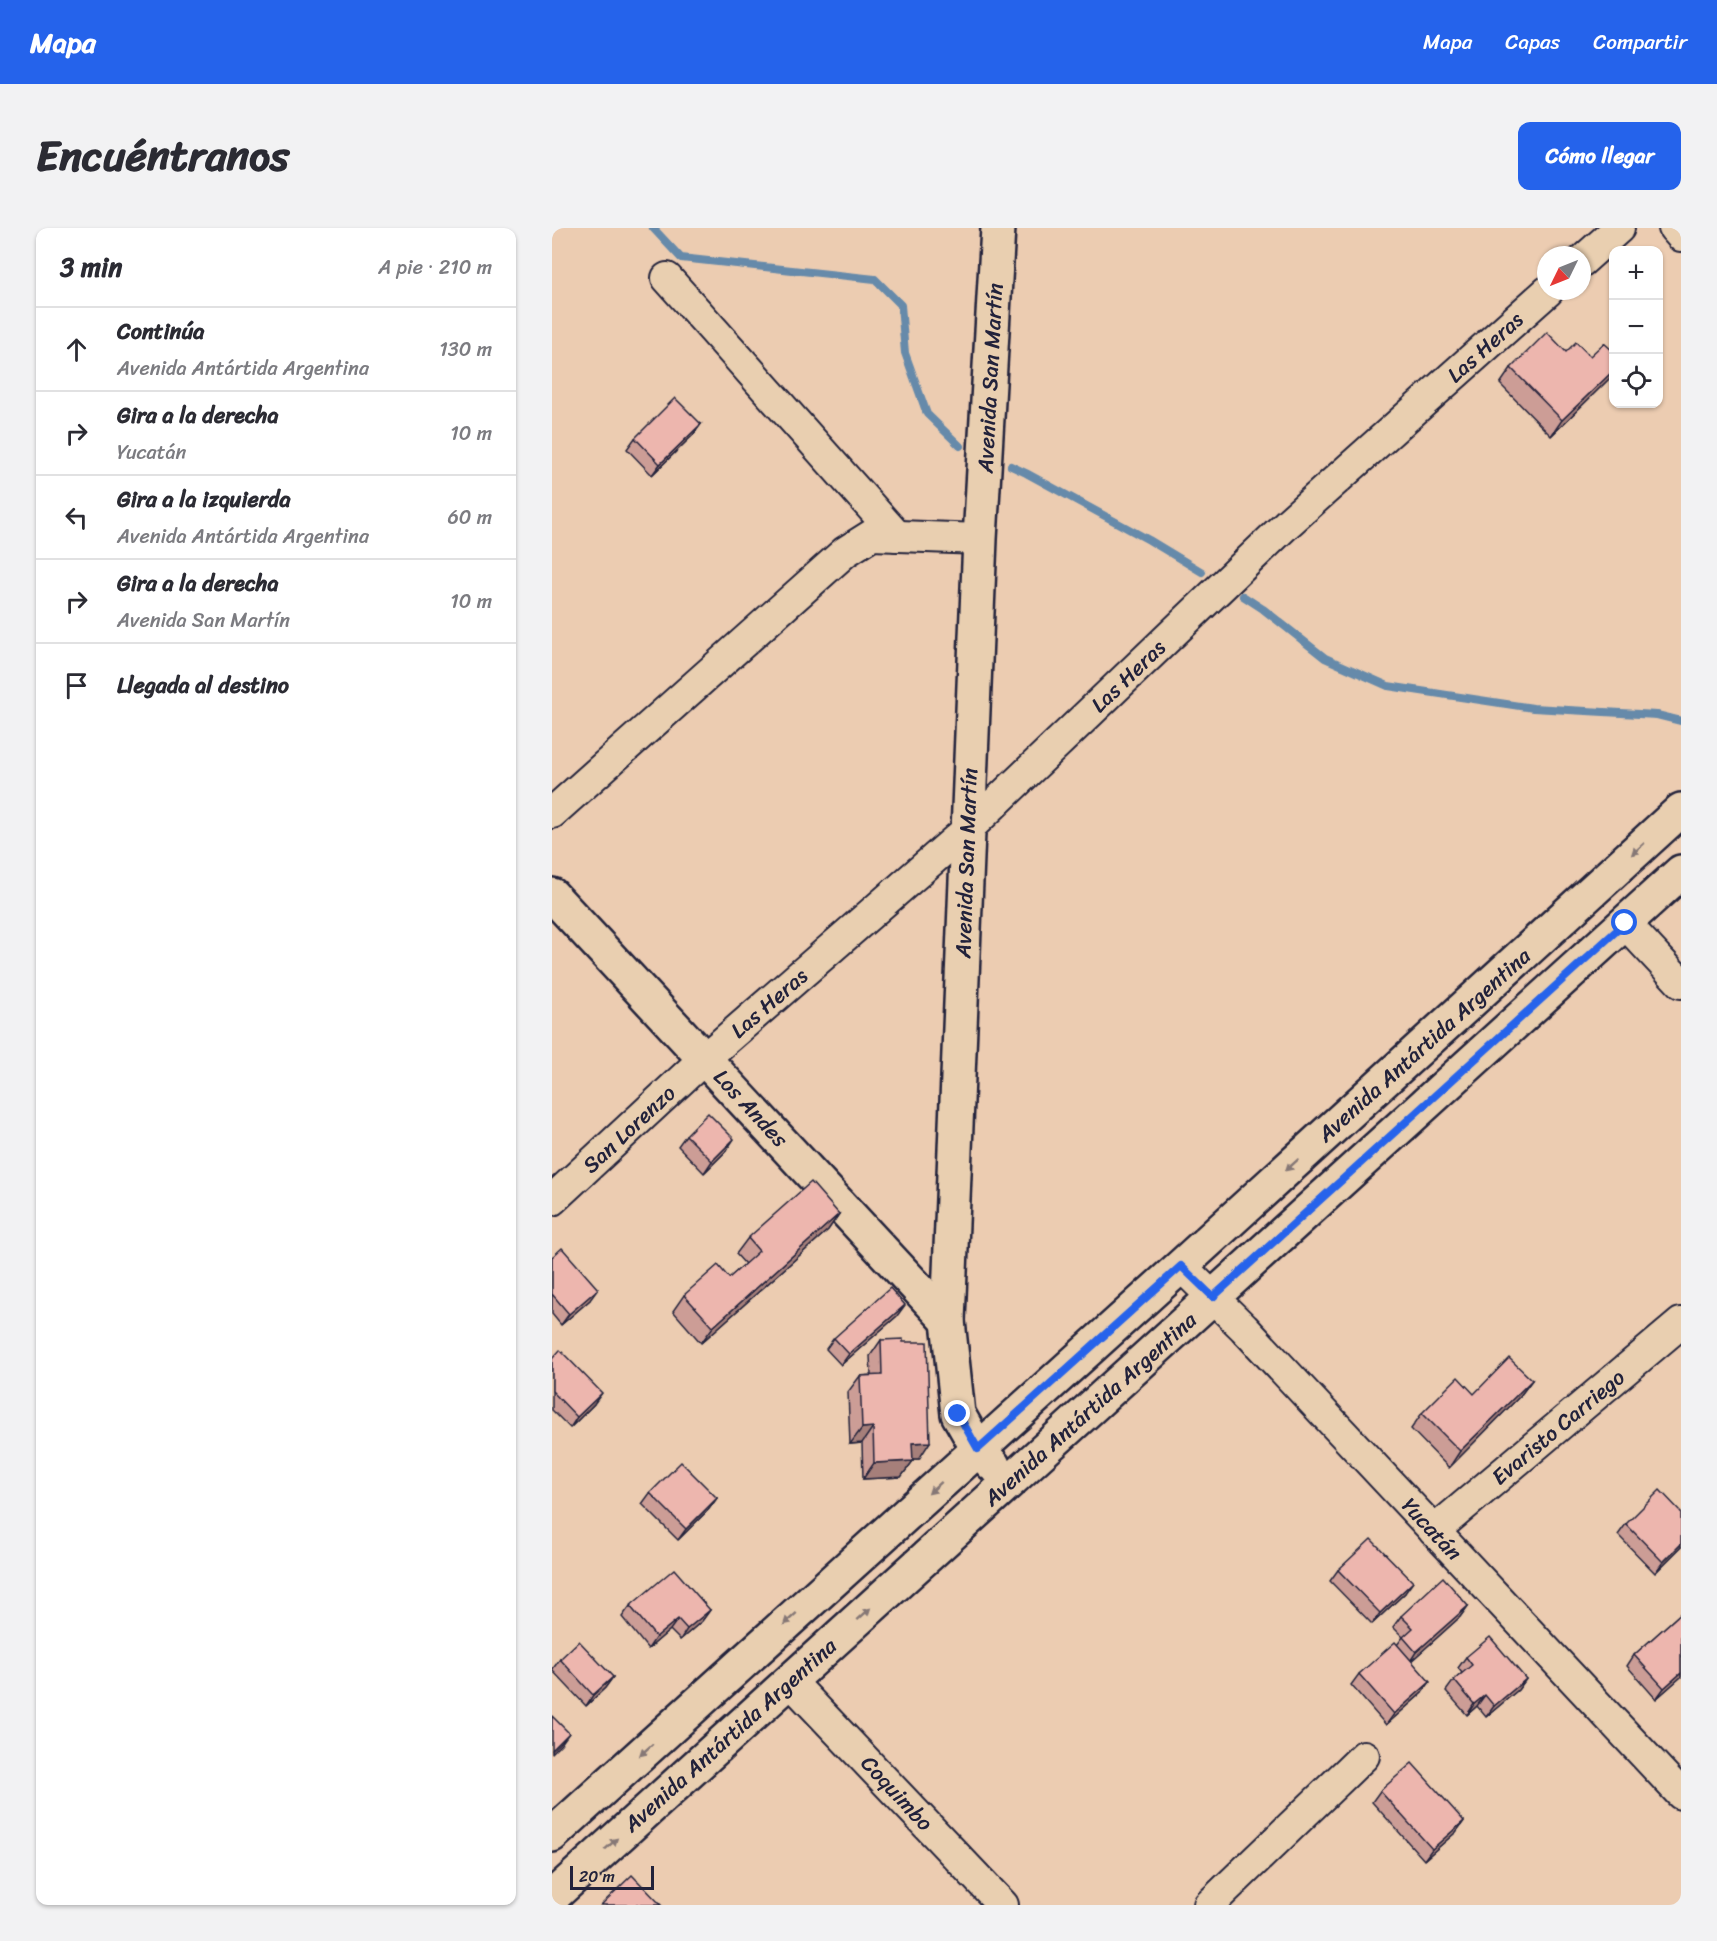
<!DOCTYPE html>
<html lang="es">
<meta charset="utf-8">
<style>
body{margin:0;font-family:Sriracha,sans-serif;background:#f2f2f3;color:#2b2b33}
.controls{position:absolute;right:18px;top:18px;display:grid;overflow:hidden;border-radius:12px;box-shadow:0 2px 4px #0004}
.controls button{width:54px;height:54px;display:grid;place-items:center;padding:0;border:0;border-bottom:2px solid #e1e1e2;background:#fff;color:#2b2b33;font:30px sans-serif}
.compass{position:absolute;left:985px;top:18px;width:54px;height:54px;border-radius:50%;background:#fff;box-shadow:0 2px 4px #0004;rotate:227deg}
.scale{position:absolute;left:18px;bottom:15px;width:84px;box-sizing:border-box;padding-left:6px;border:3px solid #22223b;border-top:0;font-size:16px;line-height:21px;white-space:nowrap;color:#22223b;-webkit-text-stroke:4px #e9cfb0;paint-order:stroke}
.stop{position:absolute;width:18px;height:18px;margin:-14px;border:4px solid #2563eb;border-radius:50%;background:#fff}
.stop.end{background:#2563eb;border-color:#fff;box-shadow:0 2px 6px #0008}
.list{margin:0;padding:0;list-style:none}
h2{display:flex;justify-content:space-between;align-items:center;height:78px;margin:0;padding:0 24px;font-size:26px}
h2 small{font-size:20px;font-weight:400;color:#7c7c81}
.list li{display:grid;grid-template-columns:39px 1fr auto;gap:18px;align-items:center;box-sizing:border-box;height:84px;padding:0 24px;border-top:2px solid #e1e1e2}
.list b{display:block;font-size:22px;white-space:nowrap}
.list p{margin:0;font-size:20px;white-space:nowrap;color:#7c7c81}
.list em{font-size:20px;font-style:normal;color:#7c7c81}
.icon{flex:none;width:33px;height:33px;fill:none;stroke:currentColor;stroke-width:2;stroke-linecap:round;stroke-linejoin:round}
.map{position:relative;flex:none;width:1129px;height:1677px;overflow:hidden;border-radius:12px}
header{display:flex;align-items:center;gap:36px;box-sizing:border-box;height:84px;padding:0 30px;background:#2563eb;color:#fff}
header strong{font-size:28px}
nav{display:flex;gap:33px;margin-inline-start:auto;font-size:21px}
.intro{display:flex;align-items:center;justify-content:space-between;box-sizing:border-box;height:144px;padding:0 36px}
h1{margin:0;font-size:42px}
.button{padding:15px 27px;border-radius:12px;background:#2563eb;color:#fff;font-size:21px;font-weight:700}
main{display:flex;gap:36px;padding:0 36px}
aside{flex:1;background:#fff;border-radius:12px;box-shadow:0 2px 4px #0004}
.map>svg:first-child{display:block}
</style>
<header>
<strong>Mapa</strong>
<nav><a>Mapa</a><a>Capas</a><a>Compartir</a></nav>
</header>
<div class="intro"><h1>Encuéntranos</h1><a class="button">Cómo llegar</a></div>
<main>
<aside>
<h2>3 min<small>A pie · 210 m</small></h2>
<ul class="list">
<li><svg class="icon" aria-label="ahead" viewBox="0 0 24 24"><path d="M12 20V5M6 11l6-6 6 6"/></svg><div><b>Continúa</b><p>Avenida Antártida Argentina</p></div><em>130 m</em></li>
<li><svg class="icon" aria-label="right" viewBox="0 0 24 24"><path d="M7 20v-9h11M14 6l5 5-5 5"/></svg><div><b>Gira a la derecha</b><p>Yucatán</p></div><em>10 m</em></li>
<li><svg class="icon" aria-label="left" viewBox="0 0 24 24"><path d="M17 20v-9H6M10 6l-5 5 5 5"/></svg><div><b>Gira a la izquierda</b><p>Avenida Antártida Argentina</p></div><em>60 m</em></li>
<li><svg class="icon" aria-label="right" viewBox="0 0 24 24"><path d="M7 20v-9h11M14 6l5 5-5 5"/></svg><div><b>Gira a la derecha</b><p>Avenida San Martín</p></div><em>10 m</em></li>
<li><svg class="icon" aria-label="arrive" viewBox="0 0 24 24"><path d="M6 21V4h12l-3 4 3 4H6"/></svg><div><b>Llegada al destino</b></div></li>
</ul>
</aside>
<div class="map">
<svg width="1129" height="1677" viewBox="0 0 1129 1677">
<rect width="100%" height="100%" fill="#ecccb1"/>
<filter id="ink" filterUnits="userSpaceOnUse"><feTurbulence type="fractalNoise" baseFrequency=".0167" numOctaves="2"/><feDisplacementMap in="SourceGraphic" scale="12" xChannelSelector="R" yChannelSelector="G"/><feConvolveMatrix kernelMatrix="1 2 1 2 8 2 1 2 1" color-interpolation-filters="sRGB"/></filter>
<g filter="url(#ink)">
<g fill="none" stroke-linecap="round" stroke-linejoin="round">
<g stroke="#668aaa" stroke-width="8">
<polyline points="101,0 129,30 323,51 349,77 353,125 375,186 408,218"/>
<polyline points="459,238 474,245 597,312 650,344"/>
<polyline points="691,368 711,381 773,430 836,458 981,480 1105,487 1129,493"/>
</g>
<defs>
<g id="street">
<polyline points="1122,0 1129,8"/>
<polyline points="1030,33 1067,0"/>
<polyline points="115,50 345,308"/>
<polyline points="0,585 293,324 320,307 428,311"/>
<polyline points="1073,695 1129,755"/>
<polyline points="0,972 153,830 416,601 736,295 996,63"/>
<polyline points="629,1038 692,1100 1129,1566"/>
<polyline points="882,1303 1129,1095"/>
<polyline points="238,1453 451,1677"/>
<polyline points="657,1677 812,1528"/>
</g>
<g id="secondary">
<polyline points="0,667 396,1093"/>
<polyline points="441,1237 426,1221 406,1186 396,1093 428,311 446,0"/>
<polyline points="0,1607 629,1038 1129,582"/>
<polyline points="0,1669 1129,644"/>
</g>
</defs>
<use href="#street" stroke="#22223b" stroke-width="34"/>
<use href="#secondary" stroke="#22223b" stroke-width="38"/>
<use href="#street" stroke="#e9cfb0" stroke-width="30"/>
<use href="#secondary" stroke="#e9cfb0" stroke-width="33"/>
</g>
<g fill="#cc9d96" stroke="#22223b" stroke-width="1.5">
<polygon points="1014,124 1038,128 1062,124 1062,146 1059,149 999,208 948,156 959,140"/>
<polygon points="149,196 141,207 100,247 75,221 83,210"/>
<polygon points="134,907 174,923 152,945 126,918"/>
<polygon points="287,986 276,1002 149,1115 121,1083 132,1067 177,1050 193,1036 184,1026 196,1010"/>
<polygon points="0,1029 38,1072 9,1097 0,1086"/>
<polygon points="345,1088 289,1137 274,1121 282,1110"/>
<polygon points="329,1112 367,1231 360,1231 361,1233 349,1249 311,1251 310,1215 298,1216 296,1164 308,1148 319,1147 318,1128"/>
<polygon points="0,1131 42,1176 18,1200 0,1182"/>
<polygon points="980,1152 968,1168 897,1240 859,1201 870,1185 922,1166"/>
<polygon points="98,1265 165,1270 157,1281 126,1312 90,1276"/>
<polygon points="1074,1296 1129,1319 1103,1345 1066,1307"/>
<polygon points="786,1342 853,1365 820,1396 778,1353"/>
<polygon points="78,1378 158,1382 150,1393 128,1412 118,1402 96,1421 70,1389"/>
<polygon points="916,1378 908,1389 859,1433 870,1465 834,1497 799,1457 807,1446 845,1417 851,1409 841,1399 849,1388"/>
<polygon points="1129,1385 1129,1449 1104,1471 1075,1438 1082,1427"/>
<polygon points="914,1429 974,1451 966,1462 934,1489 925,1478 915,1487 894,1463 902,1452 910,1445 906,1440"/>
<polygon points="8,1431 61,1449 53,1460 34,1478 0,1442"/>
<polygon points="828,1563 912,1593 904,1604 872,1632 820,1574"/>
</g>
<g fill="#a67f7a" stroke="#22223b" stroke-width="1.5">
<polygon points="1062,142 1062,146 1059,149 999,208 1010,192"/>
<polygon points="149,196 141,207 100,247 108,236"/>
<polygon points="182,911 174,923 152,945 160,933"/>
<polygon points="287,986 276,1002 149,1115 161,1099"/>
<polygon points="46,1061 38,1072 9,1097 17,1086"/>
<polygon points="353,1077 345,1088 289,1137 297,1126"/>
<polygon points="980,1152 968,1168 897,1240 908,1223"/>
<polygon points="50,1165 42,1176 18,1200 25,1189"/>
<polygon points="321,1199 310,1215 298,1216 310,1200"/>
<polygon points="378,1214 367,1231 348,1231 360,1215"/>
<polygon points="361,1233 349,1249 311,1251 322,1235"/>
<polygon points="165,1270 157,1281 126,1312 134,1301"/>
<polygon points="1129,1316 1129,1319 1103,1345 1111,1334"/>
<polygon points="861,1354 853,1365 820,1396 828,1385"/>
<polygon points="916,1378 908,1389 857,1435 864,1424"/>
<polygon points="158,1382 150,1393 128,1412 135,1401"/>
<polygon points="126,1391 118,1402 96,1421 104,1409"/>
<polygon points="1129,1445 1129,1449 1104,1471 1112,1460"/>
<polygon points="61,1449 53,1460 34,1478 41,1467"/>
<polygon points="974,1451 966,1462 934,1489 942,1478"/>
<polygon points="878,1454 870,1465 834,1497 842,1486"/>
<polygon points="933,1467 925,1478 915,1487 922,1476"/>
<polygon points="17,1505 9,1516 0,1525 0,1522"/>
<polygon points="912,1593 904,1604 872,1632 880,1621"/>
</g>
<g fill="#edb6ae" stroke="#22223b" stroke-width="1.5">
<polygon points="995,104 1014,124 1024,114 1038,128 1052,115 1062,124 1062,142 1010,192 959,140"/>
<polygon points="123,170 149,196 108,236 83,210"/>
<polygon points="156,885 182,911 160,933 134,907"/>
<polygon points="259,954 287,986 161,1099 132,1067 166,1037 177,1050 207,1023 196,1010"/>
<polygon points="10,1020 46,1061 17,1086 0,1066 0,1029"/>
<polygon points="338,1060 353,1077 297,1126 282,1110"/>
<polygon points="351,1111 351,1114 375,1114 378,1214 360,1215 361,1233 322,1235 321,1199 310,1200 308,1148 330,1147 329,1112"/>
<polygon points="8,1122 50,1165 25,1189 0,1163 0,1131"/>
<polygon points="957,1130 980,1152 908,1223 870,1185 906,1149 922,1166"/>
<polygon points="129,1234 165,1270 134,1301 98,1265"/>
<polygon points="1108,1262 1129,1284 1129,1316 1111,1334 1074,1296"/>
<polygon points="819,1311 861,1354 828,1385 786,1342"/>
<polygon points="122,1341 158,1382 135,1401 126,1391 104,1409 78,1378"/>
<polygon points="891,1349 916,1378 864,1424 851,1409 861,1400 849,1388"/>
<polygon points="1129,1385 1129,1445 1112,1460 1082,1427"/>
<polygon points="938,1409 974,1451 942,1478 933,1467 922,1476 902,1452 920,1437 914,1429"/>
<polygon points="27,1413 61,1449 41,1467 8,1431"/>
<polygon points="843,1414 878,1454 842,1486 807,1446"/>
<polygon points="0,1488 17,1505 0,1522"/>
<polygon points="860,1535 912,1593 880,1621 828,1563"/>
<polygon points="80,1647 109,1677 49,1677"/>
</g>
<defs><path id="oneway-solid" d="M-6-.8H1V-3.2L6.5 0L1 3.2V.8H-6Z" transform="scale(1.5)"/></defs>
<g fill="#867876">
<use href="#oneway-solid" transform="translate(1086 621) rotate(138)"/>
<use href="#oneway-solid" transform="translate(740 937) rotate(138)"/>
<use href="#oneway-solid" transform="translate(383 1260) rotate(138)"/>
<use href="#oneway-solid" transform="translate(312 1386) rotate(-42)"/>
<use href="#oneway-solid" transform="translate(238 1391) rotate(138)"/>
<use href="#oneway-solid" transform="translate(94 1522) rotate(138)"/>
<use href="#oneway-solid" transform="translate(59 1616) rotate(-42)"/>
</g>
</g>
<g fill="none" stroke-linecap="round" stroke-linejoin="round" filter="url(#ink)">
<polyline stroke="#2563eb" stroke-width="8" points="406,1186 426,1221 629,1038 661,1069 1073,695"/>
</g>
<g text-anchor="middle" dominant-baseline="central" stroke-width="4.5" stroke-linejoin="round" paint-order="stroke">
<g font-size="22" fill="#22223b" stroke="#e9cfb0">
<text transform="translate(933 119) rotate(-42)">Las Heras</text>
<text transform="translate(438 150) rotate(-87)">Avenida San Martín</text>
<text transform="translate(576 448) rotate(-44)">Las Heras</text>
<text transform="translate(414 635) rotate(-88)">Avenida San Martín</text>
<text transform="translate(217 775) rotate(-41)">Las Heras</text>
<text transform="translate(872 817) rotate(-42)">Avenida Antártida Argentina</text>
<text transform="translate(199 880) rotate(47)">Los Andes</text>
<text transform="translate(77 901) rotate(-43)">San Lorenzo</text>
<text transform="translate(538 1181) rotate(-42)">Avenida Antártida Argentina</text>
<text transform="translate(1006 1199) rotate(-40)">Evaristo Carriego</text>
<text transform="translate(880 1301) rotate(47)">Yucatán</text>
<text transform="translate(178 1507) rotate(-42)">Avenida Antártida Argentina</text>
<text transform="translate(345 1565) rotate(47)">Coquimbo</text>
</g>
</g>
</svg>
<div class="controls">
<button>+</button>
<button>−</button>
<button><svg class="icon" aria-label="locate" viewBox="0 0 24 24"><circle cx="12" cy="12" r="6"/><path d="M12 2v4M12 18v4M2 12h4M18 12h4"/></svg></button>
</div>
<svg class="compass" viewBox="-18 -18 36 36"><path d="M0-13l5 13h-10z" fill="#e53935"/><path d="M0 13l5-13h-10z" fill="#7c7c81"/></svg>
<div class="scale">20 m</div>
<div class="stop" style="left:1073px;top:695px"></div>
<div class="stop end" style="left:406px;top:1186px"></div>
</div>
</main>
